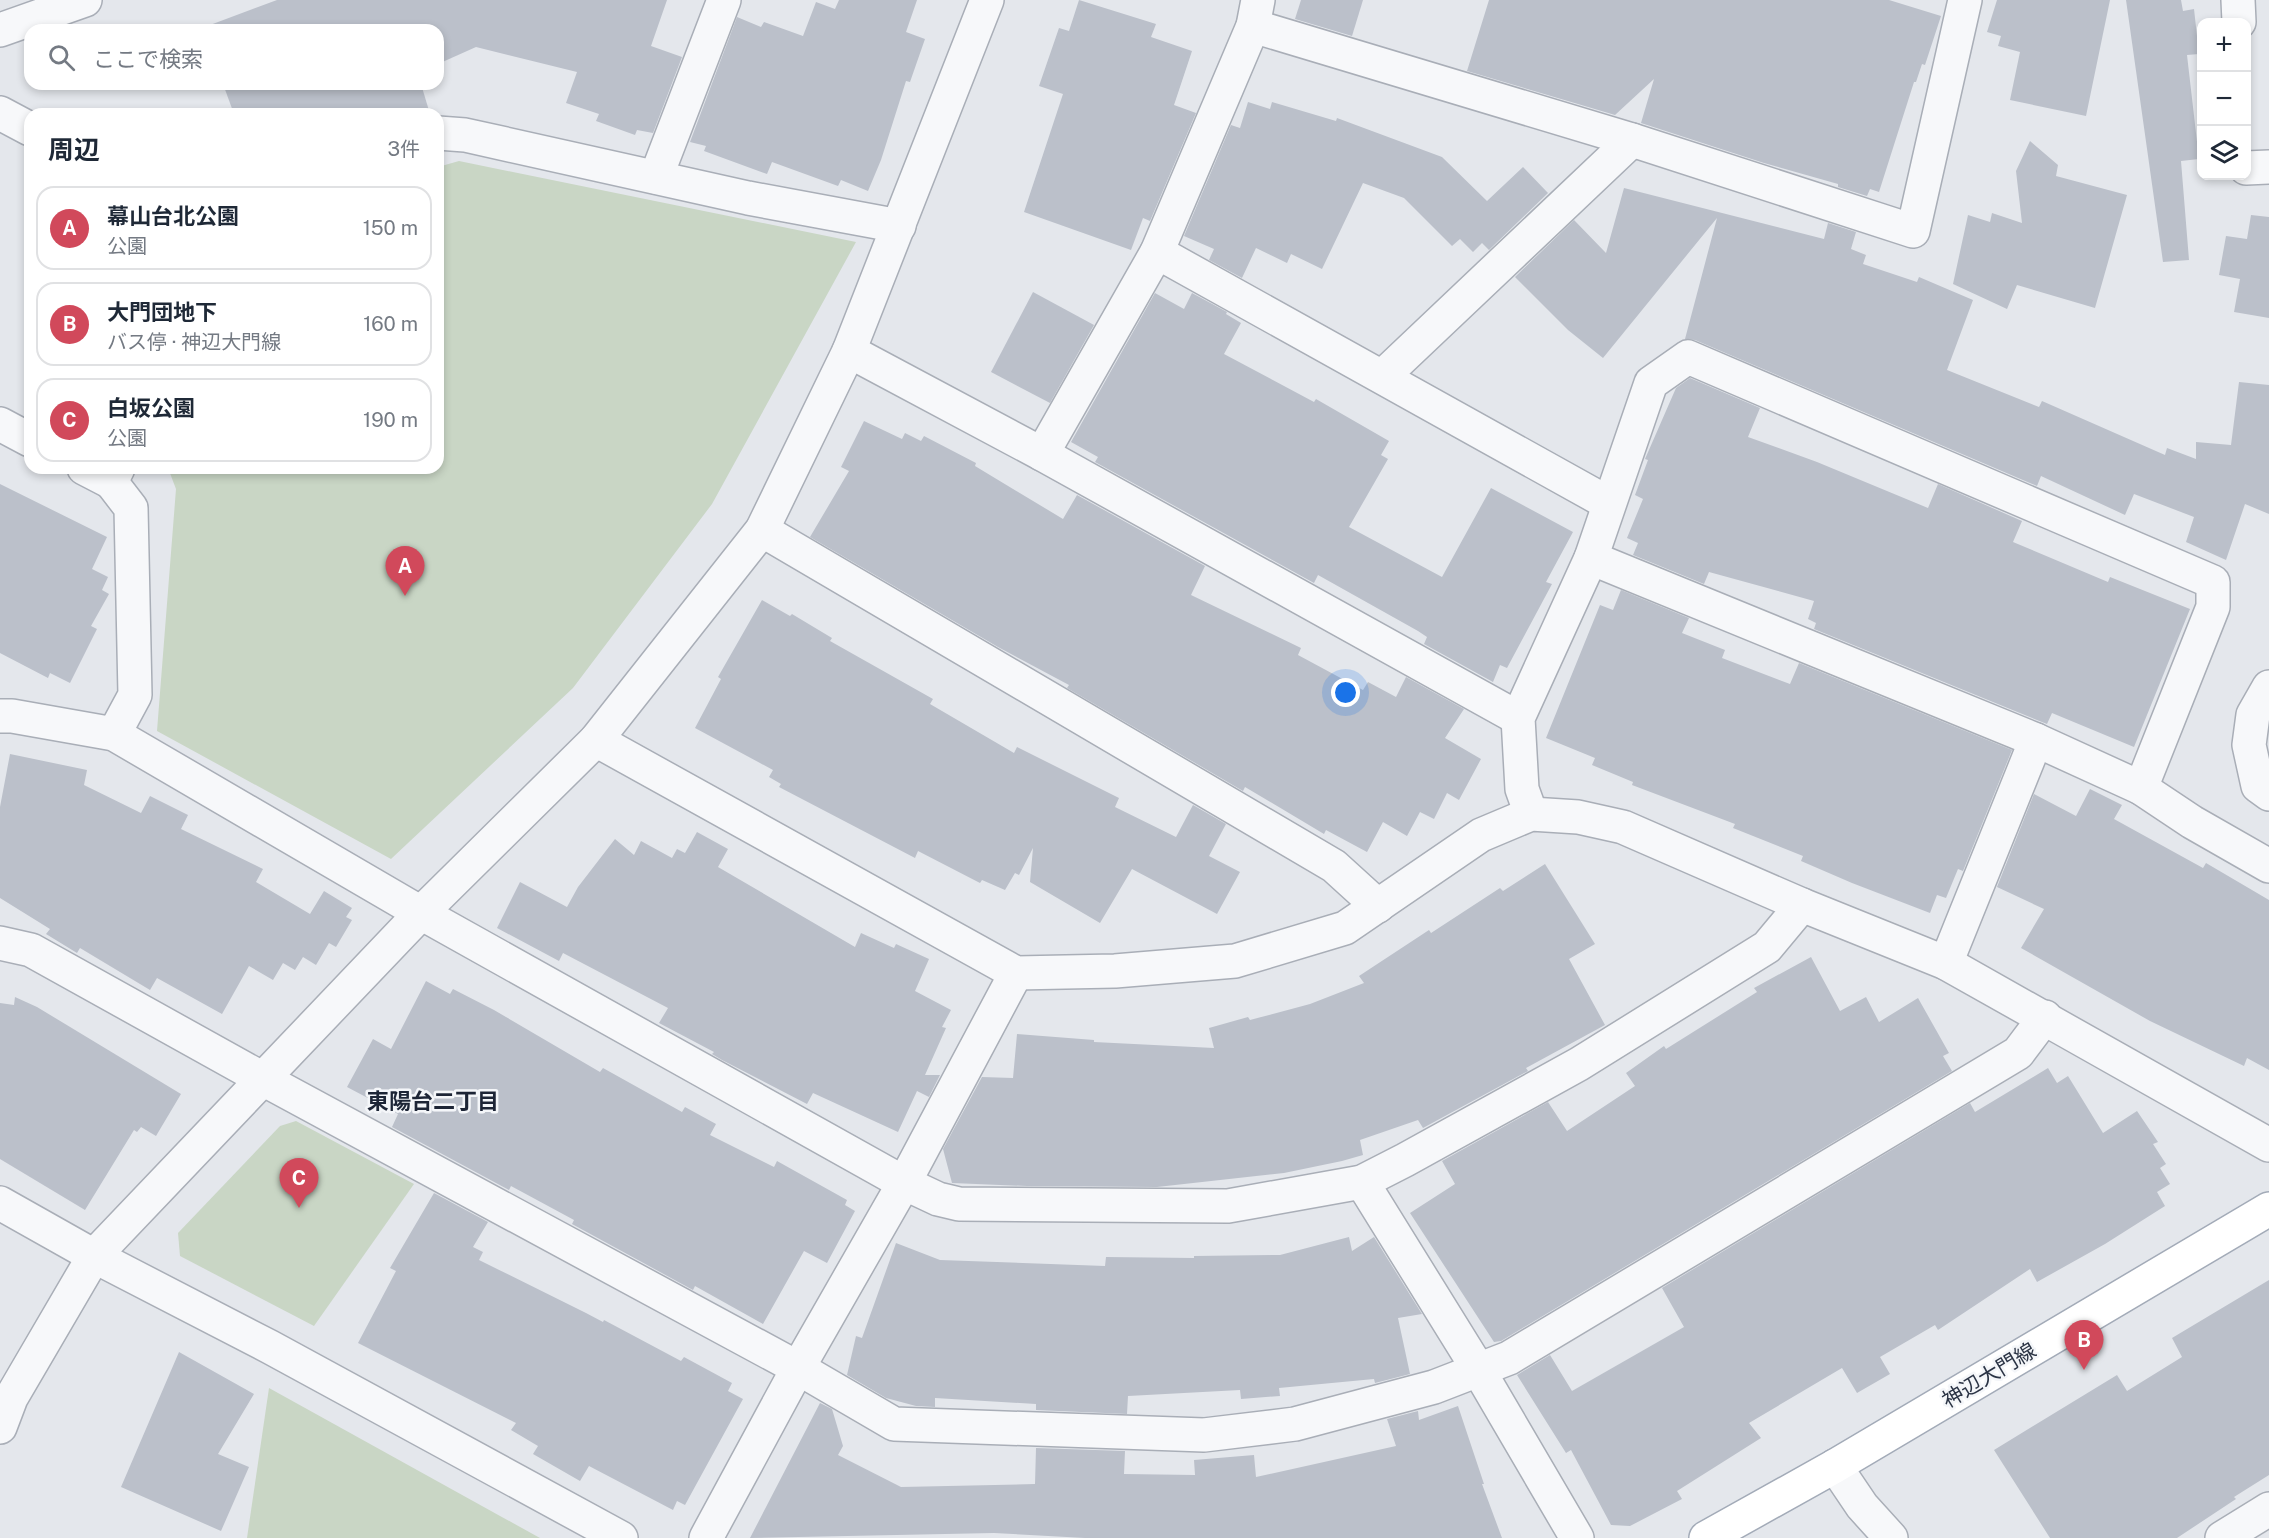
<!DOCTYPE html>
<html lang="ja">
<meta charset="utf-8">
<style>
body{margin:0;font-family:"Public Sans","Noto Sans JP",sans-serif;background:#f6f6f7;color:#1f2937}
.controls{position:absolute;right:18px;top:18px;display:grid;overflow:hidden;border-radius:12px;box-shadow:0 3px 9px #0003}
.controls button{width:54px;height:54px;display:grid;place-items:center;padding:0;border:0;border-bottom:2px solid #e0e1e3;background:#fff;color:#1f2937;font:30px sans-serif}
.you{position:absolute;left:1346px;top:693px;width:21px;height:21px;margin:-15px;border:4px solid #fff;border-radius:50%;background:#1a73e8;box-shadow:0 0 0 9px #1a73e833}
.badge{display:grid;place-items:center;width:39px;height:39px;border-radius:50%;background:#d1495b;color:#fff;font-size:20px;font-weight:700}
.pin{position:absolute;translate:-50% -50px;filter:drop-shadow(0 2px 3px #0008)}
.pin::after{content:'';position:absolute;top:32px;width:21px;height:18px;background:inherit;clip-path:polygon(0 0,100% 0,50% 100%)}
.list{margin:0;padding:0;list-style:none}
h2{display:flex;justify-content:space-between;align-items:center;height:78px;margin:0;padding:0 24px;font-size:26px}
h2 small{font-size:20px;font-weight:400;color:#747a83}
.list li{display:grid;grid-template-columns:39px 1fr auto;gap:18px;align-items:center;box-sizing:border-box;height:84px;margin:0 12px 12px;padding:0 12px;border:2px solid #e0e1e3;border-radius:18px}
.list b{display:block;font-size:22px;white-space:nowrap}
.list p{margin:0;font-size:20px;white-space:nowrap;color:#747a83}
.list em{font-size:20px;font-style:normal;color:#747a83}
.icon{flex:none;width:33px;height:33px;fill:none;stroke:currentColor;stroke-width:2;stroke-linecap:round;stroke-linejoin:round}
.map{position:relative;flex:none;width:2269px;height:1538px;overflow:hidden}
.search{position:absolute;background:#fff;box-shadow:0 3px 9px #0003;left:24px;top:24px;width:420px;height:66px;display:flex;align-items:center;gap:15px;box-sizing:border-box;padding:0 21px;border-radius:18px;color:#747a83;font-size:22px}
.panel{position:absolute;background:#fff;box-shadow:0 3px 9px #0003;left:24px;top:108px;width:420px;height:366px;border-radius:18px}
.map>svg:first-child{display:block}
</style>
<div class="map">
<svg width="2269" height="1538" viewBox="0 0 2269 1538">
<rect width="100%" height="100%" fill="#e4e7ec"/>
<g fill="#c9d6c5">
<polygon points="459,161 856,242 712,504 573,688 391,859 157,731 176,489 168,468 438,468 438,167"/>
<polygon points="296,1121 414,1184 314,1326 180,1256 178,1233 280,1126"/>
<polygon points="269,1388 540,1538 247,1538"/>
</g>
<g fill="#bbc0ca">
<polygon points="277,0 667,0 651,46 682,57 653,133 637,130 635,135 596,121 599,114 566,103 577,72 476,47 438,64 438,30 202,30 202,28"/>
<polygon points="839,0 917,0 906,32 925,39 910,82 906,81 881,160 868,191 841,180 838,186 772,162 767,174 704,151 706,146 690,142 737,17 761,27 764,22 803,36 816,2 835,9"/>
<polygon points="1079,0 1156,24 1151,37 1192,51 1174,105 1196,113 1150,221 1143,218 1131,250 1024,212 1063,94 1039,86 1059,28 1069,31"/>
<polygon points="1301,0 1363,0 1352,36 1295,19"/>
<polygon points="1489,0 1889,0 1941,16 1925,65 1922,64 1916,82 1914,82 1879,192 1870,189 1867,196 1838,187 1838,184 1764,163 1641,123 1654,79 1615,115 1467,71"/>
<polygon points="1997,0 2110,0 2086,116 2010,100 2020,52 1998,46 2001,36 1987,32"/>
<polygon points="2126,0 2181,0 2183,11 2194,9 2199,54 2187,55 2199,159 2181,161 2189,260 2163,262"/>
<polygon points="223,84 421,84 430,114 234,114"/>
<polygon points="1248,102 1270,109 1272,102 1336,121 1337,118 1442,157 1487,201 1523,167 1548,193 1489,250 1482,243 1473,252 1460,239 1452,246 1404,198 1363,183 1322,269 1291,254 1287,263 1256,248 1242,278 1209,260 1214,249 1184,236 1231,125 1240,128"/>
<polygon points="2030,141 2058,165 2056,176 2127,195 2095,308 2017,285 2007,309 1953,284 1968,215 1990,222 1992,213 2022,223 2016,171"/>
<polygon points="1624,188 1824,239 1828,223 1856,232 1851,249 1866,255 1863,264 1917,282 1919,277 1973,300 1947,370 2039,407 2042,401 2165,455 2167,448 2196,459 2196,442 2231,445 2239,382 2269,385 2269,514 2245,504 2226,560 2186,542 2194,517 2134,494 2125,515 2041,476 2037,486 1695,340 1685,339 1717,218 1603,358 1568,330 1515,277 1574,220 1606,253"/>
<polygon points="2251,215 2269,217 2269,318 2234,312 2240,279 2219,275 2226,236 2247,239"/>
<polygon points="1033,292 1094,325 1050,403 991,372"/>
<polygon points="1155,293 1184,309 1192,293 1227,312 1226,314 1241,323 1224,354 1314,402 1316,399 1389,441 1381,455 1388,459 1349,527 1442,577 1491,488 1573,532 1546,582 1552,584 1507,668 1500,665 1493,682 1424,644 1427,637 1418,631 1318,575 1314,583 1095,462 1098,457 1071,442"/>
<polygon points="1690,378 1760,408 1748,437 1817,462 1928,508 1938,484 2022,521 2013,542 2108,582 2110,577 2190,609 2134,747 2052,713 2047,724 1814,629 1816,623 1808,619 1814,601 1709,572 1704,584 1633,555 1638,543 1627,538 1643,499 1635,495 1648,460 1645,459 1676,388"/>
<polygon points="864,421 902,439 905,433 921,441 924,436 976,463 975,466 1063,519 1077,495 1205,566 1191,595 1301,648 1298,655 1363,690 1368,682 1396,697 1406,677 1464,709 1445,738 1481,759 1459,800 1447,793 1434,819 1420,812 1407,836 1383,822 1367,852 1326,830 1324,834 1245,787 1243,791 1067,688 1069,685 998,647 810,537 849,471 841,467"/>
<polygon points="0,484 107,537 92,569 108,577 102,590 109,594 91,626 97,629 70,683 50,673 48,678 0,653"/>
<polygon points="1621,590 1689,618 1682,633 1725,650 1722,658 1790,684 1799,663 2012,750 1963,871 1958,869 1946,898 1937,895 1930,913 1852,883 1801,861 1803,856 1733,828 1735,824 1632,785 1633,782 1592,765 1595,758 1546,738 1600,605 1613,610"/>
<polygon points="762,600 790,616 792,614 832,638 830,641 933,699 930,704 1014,753 1017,747 1119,798 1115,807 1176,837 1193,805 1226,824 1209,856 1240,872 1217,914 1132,869 1100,923 1030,882 1033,848 1019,875 1015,873 1005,890 982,880 980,883 918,851 915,858 779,787 781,784 769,777 773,770 695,728 721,679 718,677"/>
<polygon points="10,754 87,770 84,785 141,813 150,796 188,815 181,829 263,869 256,882 310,914 324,891 352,908 346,917 352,920 336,947 329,943 316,965 303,957 295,970 283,963 273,980 249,966 222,1014 157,978 150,990 80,948 77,953 46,934 50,929 0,898 0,807"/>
<polygon points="2090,789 2122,805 2114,819 2203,868 2206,863 2269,900 2269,1070 2247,1058 2244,1066 2150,1021 2021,948 2044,909 1997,887 2034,794 2076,816"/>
<polygon points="697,832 728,849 718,867 855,947 861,933 894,948 896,944 929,959 915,991 951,1010 942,1027 946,1028 925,1075 940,1075 929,1097 917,1091 898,1132 813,1093 807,1104 722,1060 712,1054 714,1052 659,1023 668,1008 563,953 559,961 497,928 520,882 567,907 578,887 615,839 634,855 641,841 672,858 677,849 685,853"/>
<polygon points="1545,864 1595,944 1569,959 1605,1025 1526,1068 1528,1071 1423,1128 1418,1120 1360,1140 1363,1155 1342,1161 1284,1173 1157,1187 1027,1186 952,1183 943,1149 982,1077 1013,1078 1017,1034 1094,1040 1094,1042 1214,1048 1209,1028 1248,1017 1250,1020 1310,1004 1364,983 1359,976 1429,930 1431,933 1500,888 1503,891"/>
<polygon points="1811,957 1840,1011 1866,997 1879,1022 1918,998 1949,1053 1943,1056 1952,1071 1501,1341 1494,1342 1410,1213 1455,1184 1442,1161 1548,1102 1567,1131 1635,1086 1626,1073 1664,1046 1666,1049 1757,992 1754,988"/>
<polygon points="426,981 450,994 453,989 494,1010 600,1072 603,1068 682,1112 685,1107 716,1124 710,1135 774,1167 777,1161 847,1200 845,1205 855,1211 827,1263 804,1251 763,1324 695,1286 693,1290 572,1224 574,1220 511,1186 509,1190 392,1127 398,1114 347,1087 373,1039 391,1049"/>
<polygon points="15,997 37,1007 181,1094 156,1136 141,1127 137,1132 134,1130 85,1210 0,1159 0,1003 14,1005"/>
<polygon points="2048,1068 2057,1083 2068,1076 2103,1133 2137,1111 2158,1142 2153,1144 2166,1164 2160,1168 2170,1184 2157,1192 2165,1206 2105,1244 2037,1282 2030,1269 1938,1330 1935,1325 1880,1357 1890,1374 1857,1393 1842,1368 1749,1423 1761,1438 1677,1491 1682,1499 1630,1526 1611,1525 1571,1450 1566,1453 1517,1375 1550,1355 1572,1391 1684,1327 1662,1288 1970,1103 1975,1112"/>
<polygon points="434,1193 488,1222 473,1247 483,1252 479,1260 586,1313 603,1322 604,1320 681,1361 684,1357 732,1383 728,1391 743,1399 685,1505 677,1501 673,1510 589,1466 580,1481 533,1454 538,1446 511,1430 516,1423 358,1343 396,1271 390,1268"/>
<polygon points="1349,1237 1352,1251 1374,1237 1422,1314 1398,1318 1410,1374 1375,1383 1374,1379 1279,1388 1280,1396 1241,1399 1240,1390 1128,1396 1127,1414 1036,1410 1036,1404 935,1398 935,1407 916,1406 886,1398 847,1375 856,1336 862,1338 896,1243 940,1260 1105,1266 1106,1257 1194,1258 1194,1256 1280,1255"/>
<polygon points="2269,1280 2269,1475 2234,1497 2236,1499 2177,1538 2050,1538 1994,1450 2117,1375 2127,1391 2182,1357 2172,1338"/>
<polygon points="179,1352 254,1394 218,1454 249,1467 221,1531 121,1487"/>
<polygon points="820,1403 832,1409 843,1446 838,1455 901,1487 1035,1484 1036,1448 1125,1451 1124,1474 1195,1475 1194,1460 1254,1455 1256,1477 1396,1446 1387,1419 1418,1411 1419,1420 1458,1406 1484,1484 1482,1484 1502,1538 1085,1538 994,1533 750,1538"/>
</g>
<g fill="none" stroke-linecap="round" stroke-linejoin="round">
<defs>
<g id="minor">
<polyline points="2238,0 2239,22"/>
<polyline points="1253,26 1632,140 1913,231 1965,0"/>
<polyline points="0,30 85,0"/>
<polyline points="0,113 30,129"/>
<polyline points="438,133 465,135 748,198 899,226"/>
<polyline points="2246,168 2269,167"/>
<polyline points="656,177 724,0"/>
<polyline points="1157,252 1608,503"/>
<polyline points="849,351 1042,454 1157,252 1253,26 1258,0"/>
<polyline points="1383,376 1632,140"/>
<polyline points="0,424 30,440"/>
<polyline points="1042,454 1518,718"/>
<polyline points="84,468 111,482"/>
<polyline points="762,530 1334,866 1378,906"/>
<polyline points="1591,558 2036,740 2141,788 2192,822 2269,866"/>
<polyline points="2269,687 2253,715 2249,745 2258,786 2269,794"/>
<polyline points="0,716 12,716 114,734 421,913 904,1183 938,1199 959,1204 1228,1206 1362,1182 1405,1160 1579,1064 1767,947 1802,905"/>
<polyline points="114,734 135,695 131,508 111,482 118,468"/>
<polyline points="596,740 1016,973 1115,971 1235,961 1345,928 1481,835 1531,814 1578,817 1623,827 1802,905 1946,963 2269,1145"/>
<polyline points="1531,814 1522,789 1518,718 1591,558 1651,383 1688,357 2213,582 2213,607 2141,788"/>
<polyline points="0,943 31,950 263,1079 798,1368 894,1424 1204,1435 1295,1424 1434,1387 1509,1358 2018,1053 2045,1017"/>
<polyline points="1946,963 2036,740"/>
<polyline points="1362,1182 1478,1369 1577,1538"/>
<polyline points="0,1203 94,1256 270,1347 621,1538"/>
<polyline points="1835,1466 1862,1506 1891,1538"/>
<polyline points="706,1538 798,1368 904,1183 1016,973"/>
<polyline points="2222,1538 2269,1509"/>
</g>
<polyline id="tertiary" points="0,1427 11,1398 94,1256 421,913 596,740 762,530 849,351 987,0"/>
<polyline id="primary" points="1706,1538 1835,1466 2269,1209"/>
</defs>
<use href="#minor" stroke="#a9aeb7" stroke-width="36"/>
<use href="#tertiary" stroke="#a9aeb7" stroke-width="36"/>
<use href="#primary" stroke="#a3abb8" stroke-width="36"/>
<use href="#minor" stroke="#f7f8fa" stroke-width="33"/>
<use href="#tertiary" stroke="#f7f8fa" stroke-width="33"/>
<use href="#primary" stroke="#fff" stroke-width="33"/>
</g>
<g text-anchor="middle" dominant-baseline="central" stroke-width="5" stroke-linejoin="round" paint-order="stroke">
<g font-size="21" fill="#2b3445" stroke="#f4f6f9">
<text transform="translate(1989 1375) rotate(-31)">神辺大門線</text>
</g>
<g font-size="22" font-weight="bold" fill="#1d2536" stroke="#f4f6f9">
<text x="433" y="1101">東陽台二丁目</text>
</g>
</g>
</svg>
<div class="controls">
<button>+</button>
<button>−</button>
<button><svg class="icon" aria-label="layers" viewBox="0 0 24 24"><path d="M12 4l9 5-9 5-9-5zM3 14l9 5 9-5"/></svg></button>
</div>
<div class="you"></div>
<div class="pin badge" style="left:405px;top:596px">A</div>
<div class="pin badge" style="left:2084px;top:1370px">B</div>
<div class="pin badge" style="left:299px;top:1208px">C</div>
<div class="search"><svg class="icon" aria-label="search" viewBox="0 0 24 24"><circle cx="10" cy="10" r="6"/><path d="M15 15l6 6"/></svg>ここで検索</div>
<section class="panel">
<h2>周辺<small>3件</small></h2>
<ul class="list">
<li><span class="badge">A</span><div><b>幕山台北公園</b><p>公園</p></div><em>150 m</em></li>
<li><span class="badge">B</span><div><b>大門団地下</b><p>バス停 · 神辺大門線</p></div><em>160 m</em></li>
<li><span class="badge">C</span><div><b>白坂公園</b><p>公園</p></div><em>190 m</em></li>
</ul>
</section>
</div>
